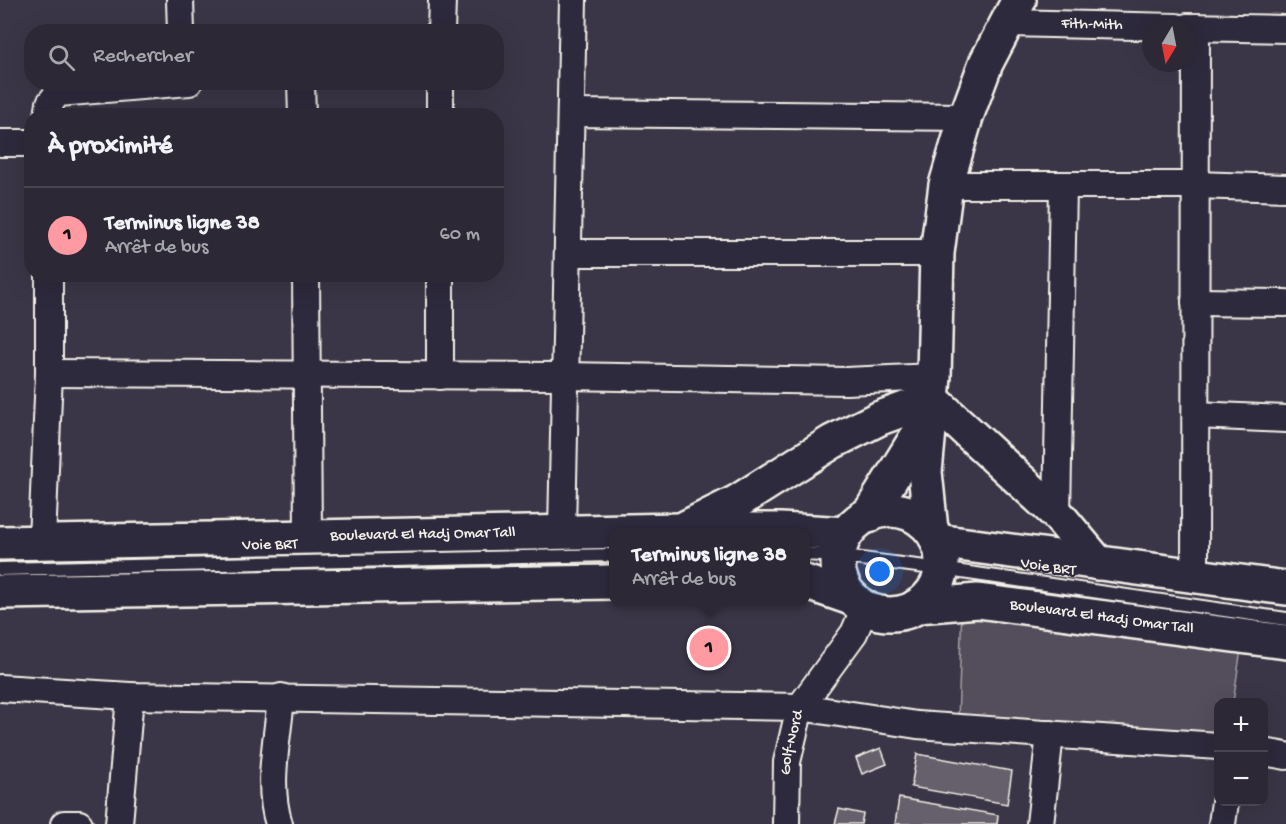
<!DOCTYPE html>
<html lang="fr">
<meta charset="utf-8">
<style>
body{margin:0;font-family:"Gochi Hand",sans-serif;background:#34303d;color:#f1f3f6}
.controls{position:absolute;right:18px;bottom:18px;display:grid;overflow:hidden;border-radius:12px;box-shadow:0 6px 24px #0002}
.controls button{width:54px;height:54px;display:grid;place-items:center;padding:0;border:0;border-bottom:2px solid #484450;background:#2c2835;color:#f1f3f6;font:30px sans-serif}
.compass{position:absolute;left:1142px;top:18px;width:54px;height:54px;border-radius:50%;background:#2c2835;box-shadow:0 6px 24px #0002;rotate:190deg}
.you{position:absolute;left:880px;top:572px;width:21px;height:21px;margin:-15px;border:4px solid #fff;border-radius:50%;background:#1a73e8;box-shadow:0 0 0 9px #1a73e833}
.badge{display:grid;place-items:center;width:39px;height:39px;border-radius:50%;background:#ff9aa2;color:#111;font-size:20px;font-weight:700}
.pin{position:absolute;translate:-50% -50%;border:3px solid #fff;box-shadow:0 2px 6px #0006}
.popup{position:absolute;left:609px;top:528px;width:201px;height:78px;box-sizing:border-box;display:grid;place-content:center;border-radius:12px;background:#2c2835;filter:drop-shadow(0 2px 4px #0005);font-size:20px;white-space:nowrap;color:#a6a6ad}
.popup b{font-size:22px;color:#f1f3f6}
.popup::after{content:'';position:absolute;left:50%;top:100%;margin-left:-12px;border:12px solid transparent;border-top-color:#2c2835}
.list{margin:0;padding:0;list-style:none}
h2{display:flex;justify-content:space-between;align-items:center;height:78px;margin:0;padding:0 24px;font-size:26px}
h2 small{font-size:20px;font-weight:400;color:#a6a6ad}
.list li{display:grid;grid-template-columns:39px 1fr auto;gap:18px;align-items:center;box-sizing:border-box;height:96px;padding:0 24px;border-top:2px solid #484450}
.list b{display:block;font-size:22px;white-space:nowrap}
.list p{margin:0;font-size:20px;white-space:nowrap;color:#a6a6ad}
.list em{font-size:20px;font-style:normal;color:#a6a6ad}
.icon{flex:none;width:33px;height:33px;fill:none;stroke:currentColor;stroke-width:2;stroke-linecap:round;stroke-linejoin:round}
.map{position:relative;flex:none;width:1286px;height:824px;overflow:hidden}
.search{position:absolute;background:#2c2835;box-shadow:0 6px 24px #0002;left:24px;top:24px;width:480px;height:66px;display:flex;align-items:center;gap:15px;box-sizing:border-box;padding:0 21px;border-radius:24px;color:#a6a6ad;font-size:22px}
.panel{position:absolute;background:#2c2835;box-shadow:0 6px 24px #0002;left:24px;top:108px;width:480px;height:174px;border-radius:24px}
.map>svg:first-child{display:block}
</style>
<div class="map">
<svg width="1286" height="824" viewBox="0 0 1286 824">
<rect width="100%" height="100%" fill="#3b3647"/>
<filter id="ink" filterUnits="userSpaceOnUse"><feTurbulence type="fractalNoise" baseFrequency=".0167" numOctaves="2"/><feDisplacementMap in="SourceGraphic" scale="12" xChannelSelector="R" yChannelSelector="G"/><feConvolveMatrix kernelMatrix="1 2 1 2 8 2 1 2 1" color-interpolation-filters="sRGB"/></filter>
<g filter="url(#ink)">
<polygon fill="#534e5c" stroke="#a4a0a2" stroke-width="1.5" points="962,606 1241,649 1233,702 1218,702 1218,738 958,721"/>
<g fill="#65616c" stroke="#f4f1e8" stroke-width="1.5">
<polygon points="881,748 887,764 862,774 856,758"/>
<polygon points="917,754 1012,771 1007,804 911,787"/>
<polygon points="899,798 998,815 997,824 895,824"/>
<polygon points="839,809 863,814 861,824 835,824"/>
</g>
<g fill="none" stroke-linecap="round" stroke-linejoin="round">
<defs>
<g id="service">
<polyline points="805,554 838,556 941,569 1286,619"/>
<polyline points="0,569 613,555"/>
</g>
<g id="minor">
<polyline points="180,0 181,32"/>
<path id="s1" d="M1006,23L1176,27"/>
<polyline points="1187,27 1286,29"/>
<polyline points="441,32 442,0"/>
<polyline points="301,82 302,116"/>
<polyline points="440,82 440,116"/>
<polyline points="571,113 966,117"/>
<polyline points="48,116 50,103 58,93 189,82"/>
<polyline points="0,143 32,143"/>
<polyline points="946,185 1195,185 1286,188"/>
<polyline points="568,253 937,253"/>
<polyline points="306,274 308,536"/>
<polyline points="440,274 440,376"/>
<polyline points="1195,302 1286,303"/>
<polyline points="49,373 565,376 846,381 934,377"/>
<polyline points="1196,415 1286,419"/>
<polyline points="1057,514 1063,186"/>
<polyline points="562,531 573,0"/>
<polyline points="42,541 49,373 49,274"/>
<polyline points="1195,576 1196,27"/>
<polyline points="0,688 130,696 800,707 917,725 1218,746"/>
<polyline points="1264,752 1286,756"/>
<polyline points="64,824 79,824"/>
<polyline points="119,824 130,696"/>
<path d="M279,824C266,785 278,738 281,697"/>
<path id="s2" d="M786,824L787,762L800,707L854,633L865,608"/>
<polyline points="1040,824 1050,734"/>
<polyline points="1222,824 1225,802"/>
</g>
<g id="secondary">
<polyline points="932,399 1057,514 1098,563"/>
<circle cx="890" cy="562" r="52"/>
<polyline points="868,516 928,419"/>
<polyline points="687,527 737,502 832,442 880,418 932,399"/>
<polyline points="931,530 925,472 934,377 937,253 946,185 966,117 986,63 1019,0"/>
<polyline points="937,541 1286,588"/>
<path id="s3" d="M0,543L680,530H780L846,534"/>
<polyline points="805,582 854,599"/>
<polyline points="0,592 613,582"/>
<path id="s4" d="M917,606L978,601L1286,642"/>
</g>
</defs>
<use href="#service" stroke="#f4f1e8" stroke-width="16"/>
<use href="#minor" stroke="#f4f1e8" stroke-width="30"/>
<use href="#secondary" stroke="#f4f1e8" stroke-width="38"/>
<use href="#service" stroke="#2f2a3d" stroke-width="12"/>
<use href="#minor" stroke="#2f2a3d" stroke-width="26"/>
<use href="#secondary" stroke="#2f2a3d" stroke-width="33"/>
</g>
</g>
<g text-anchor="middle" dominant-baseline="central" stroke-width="4.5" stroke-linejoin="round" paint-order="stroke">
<g font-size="16" fill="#f4f1e8" stroke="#2f2a3d">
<text stroke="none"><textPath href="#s1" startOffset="86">Fith-Mith</textPath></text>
<text stroke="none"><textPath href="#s3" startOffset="423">Boulevard El Hadj Omar Tall</textPath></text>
<text transform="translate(270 546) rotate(-1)">Voie BRT</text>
<text transform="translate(1048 568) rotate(8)">Voie BRT</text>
<text stroke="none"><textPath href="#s4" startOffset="186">Boulevard El Hadj Omar Tall</textPath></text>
<text stroke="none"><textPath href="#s2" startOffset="82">Golf-Nord</textPath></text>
</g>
</g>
</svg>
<div class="controls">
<button>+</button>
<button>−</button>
</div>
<svg class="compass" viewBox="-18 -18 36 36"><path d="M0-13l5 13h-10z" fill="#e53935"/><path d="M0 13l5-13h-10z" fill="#a6a6ad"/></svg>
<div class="you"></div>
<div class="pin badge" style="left:709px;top:648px">1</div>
<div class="popup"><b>Terminus ligne 38</b>Arrêt de bus</div>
<div class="search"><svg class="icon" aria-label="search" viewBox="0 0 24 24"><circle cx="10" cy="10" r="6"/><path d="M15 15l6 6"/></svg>Rechercher</div>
<section class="panel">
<h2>À proximité<small></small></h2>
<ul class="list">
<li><span class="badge">1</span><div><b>Terminus ligne 38</b><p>Arrêt de bus</p></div><em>60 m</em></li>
</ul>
</section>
</div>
